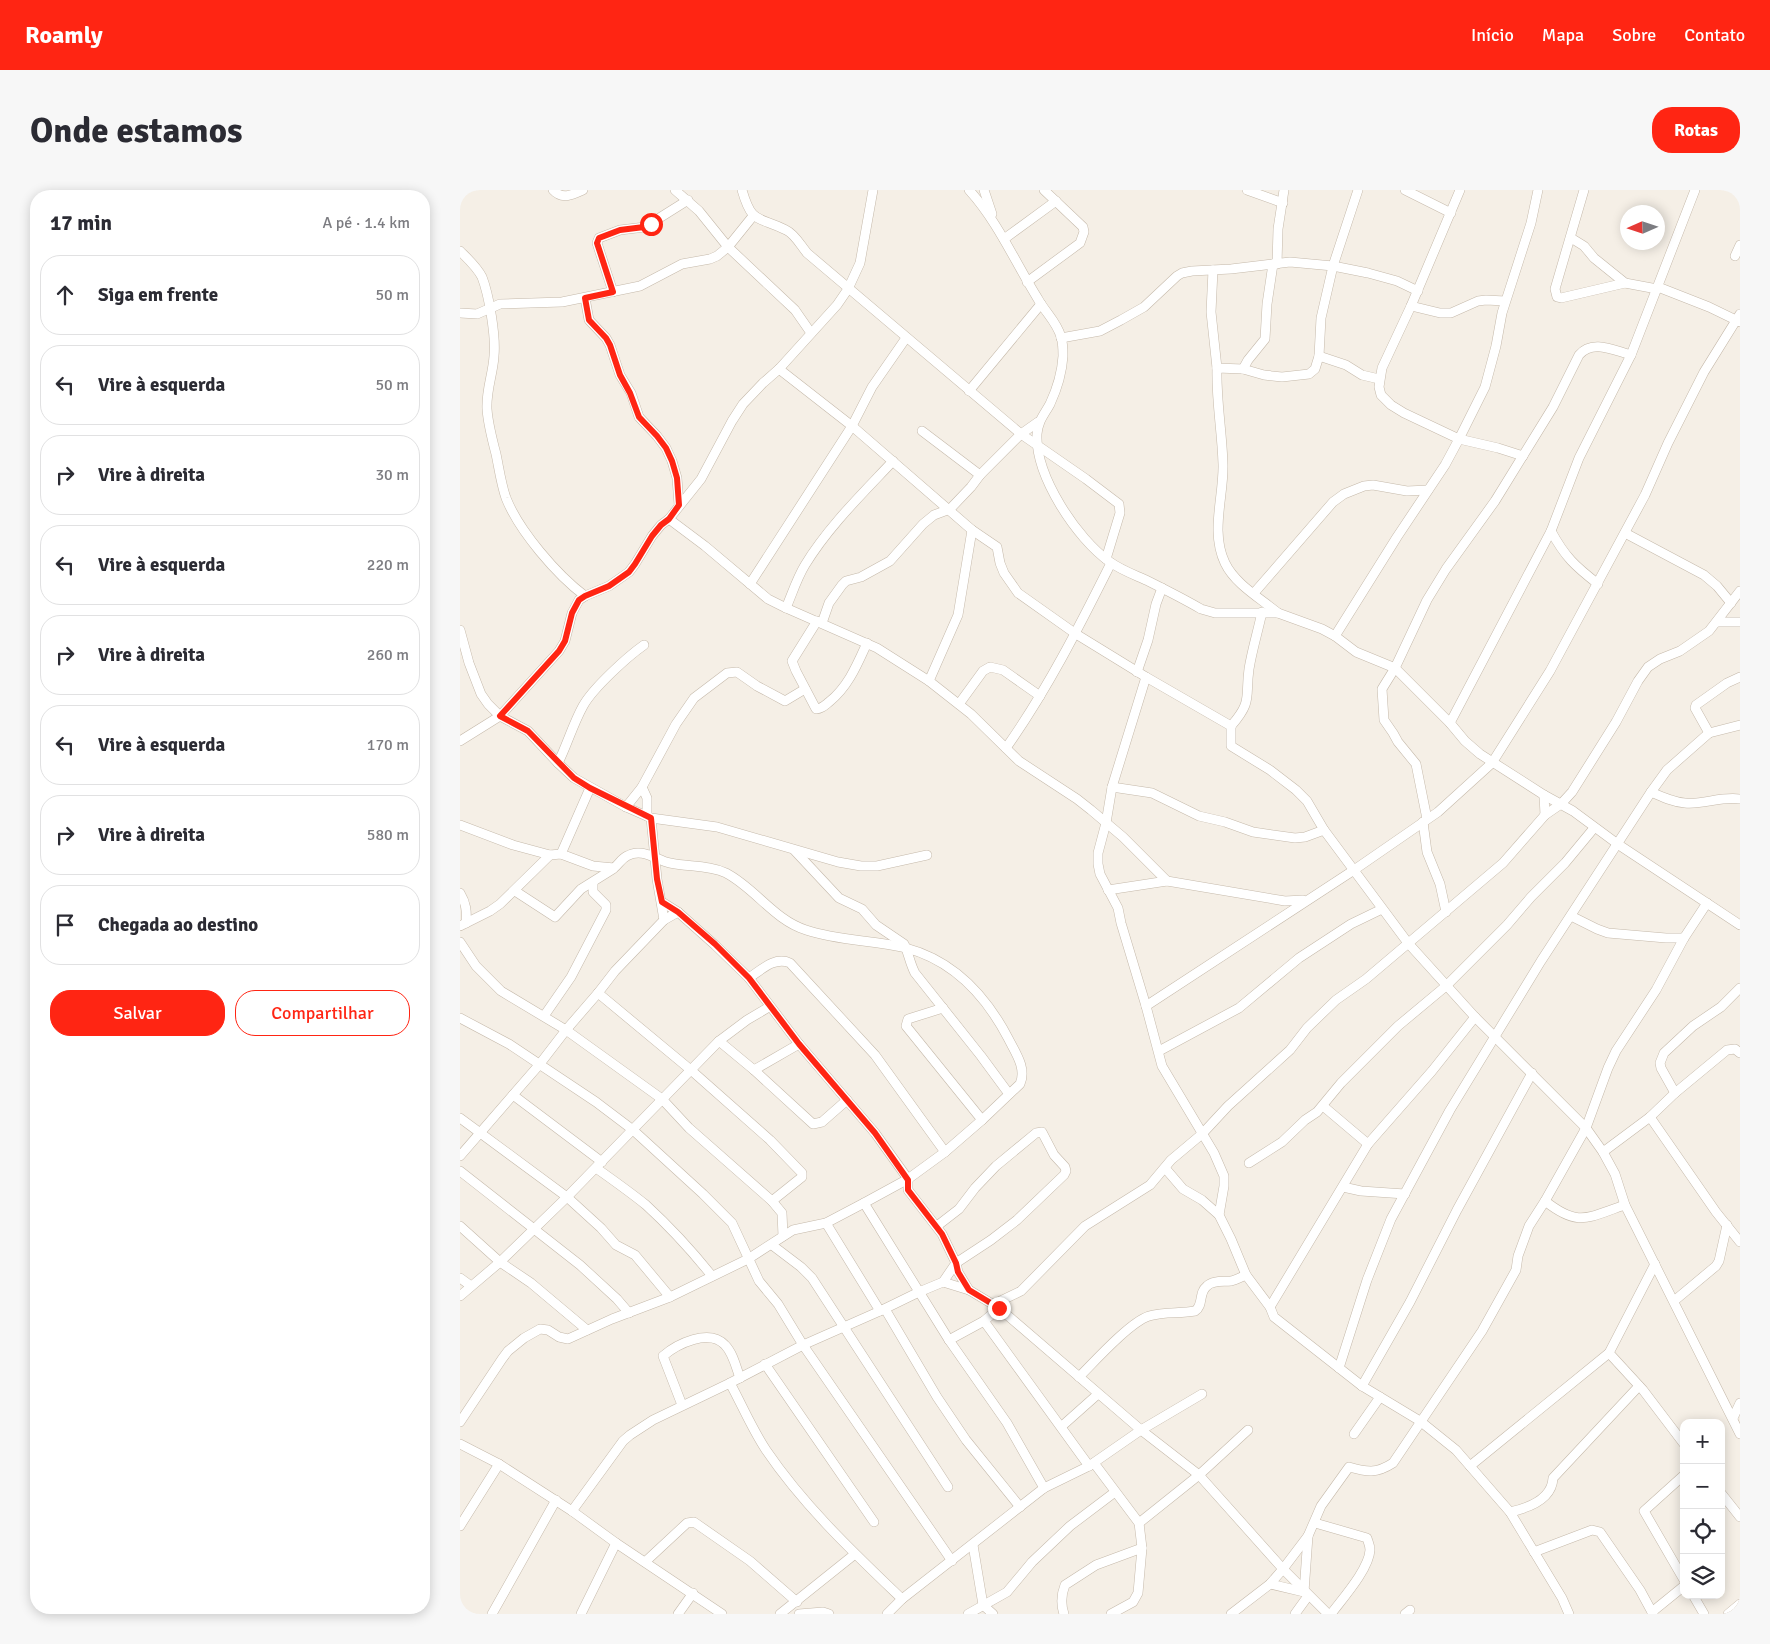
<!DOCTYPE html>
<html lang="pt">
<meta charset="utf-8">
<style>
body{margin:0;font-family:Signika,sans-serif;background:#f7f7f7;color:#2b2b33}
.controls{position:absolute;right:15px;bottom:15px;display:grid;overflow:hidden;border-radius:10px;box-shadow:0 2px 12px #0003}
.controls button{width:45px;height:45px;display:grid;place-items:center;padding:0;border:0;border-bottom:1px solid #e1e1e2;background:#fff;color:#2b2b33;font:25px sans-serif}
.compass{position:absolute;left:1160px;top:15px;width:45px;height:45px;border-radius:50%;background:#fff;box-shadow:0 2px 12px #0003;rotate:267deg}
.stop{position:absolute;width:15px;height:15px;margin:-11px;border:4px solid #ff2513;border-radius:50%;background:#fff}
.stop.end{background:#ff2513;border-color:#fff;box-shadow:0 1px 5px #0008}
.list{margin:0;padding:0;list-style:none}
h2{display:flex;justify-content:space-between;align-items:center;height:65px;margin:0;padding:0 20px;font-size:21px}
h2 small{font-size:16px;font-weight:400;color:#7c7c81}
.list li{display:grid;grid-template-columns:32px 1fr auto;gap:15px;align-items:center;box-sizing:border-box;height:80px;margin:0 10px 10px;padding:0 10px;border:1px solid #e1e1e2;border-radius:20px}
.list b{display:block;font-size:19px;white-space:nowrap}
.list em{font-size:16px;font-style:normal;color:#7c7c81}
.actions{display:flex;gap:10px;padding:15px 20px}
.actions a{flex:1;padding:11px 0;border:1px solid #ff2513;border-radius:20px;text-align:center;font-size:18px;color:#ff2513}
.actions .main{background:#ff2513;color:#fff}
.icon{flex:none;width:28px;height:28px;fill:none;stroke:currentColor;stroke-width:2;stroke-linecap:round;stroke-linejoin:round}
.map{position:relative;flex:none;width:1280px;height:1424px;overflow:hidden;border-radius:20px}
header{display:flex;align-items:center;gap:30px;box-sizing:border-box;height:70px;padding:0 25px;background:#ff2513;color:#fff}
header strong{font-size:24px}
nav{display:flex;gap:28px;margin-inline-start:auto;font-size:18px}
.intro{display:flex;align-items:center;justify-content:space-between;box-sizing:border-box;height:120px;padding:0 30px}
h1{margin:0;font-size:35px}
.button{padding:12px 22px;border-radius:20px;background:#ff2513;color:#fff;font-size:18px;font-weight:700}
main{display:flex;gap:30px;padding:0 30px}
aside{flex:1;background:#fff;border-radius:20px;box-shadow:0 2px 12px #0003}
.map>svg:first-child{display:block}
</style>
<header>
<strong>Roamly</strong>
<nav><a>Início</a><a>Mapa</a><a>Sobre</a><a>Contato</a></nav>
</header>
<div class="intro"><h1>Onde estamos</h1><a class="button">Rotas</a></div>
<main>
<aside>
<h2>17 min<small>A pé · 1.4 km</small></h2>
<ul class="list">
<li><svg class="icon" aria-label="ahead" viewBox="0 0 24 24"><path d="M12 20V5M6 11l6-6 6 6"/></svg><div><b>Siga em frente</b></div><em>50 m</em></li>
<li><svg class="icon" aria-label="left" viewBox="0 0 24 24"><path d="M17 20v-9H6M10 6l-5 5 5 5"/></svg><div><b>Vire à esquerda</b></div><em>50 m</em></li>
<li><svg class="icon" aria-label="right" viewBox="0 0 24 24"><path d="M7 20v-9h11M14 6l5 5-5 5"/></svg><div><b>Vire à direita</b></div><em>30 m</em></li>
<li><svg class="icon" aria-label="left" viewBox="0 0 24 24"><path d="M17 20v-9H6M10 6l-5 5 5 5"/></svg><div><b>Vire à esquerda</b></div><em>220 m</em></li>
<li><svg class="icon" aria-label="right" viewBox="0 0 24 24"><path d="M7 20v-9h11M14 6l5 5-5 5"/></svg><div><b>Vire à direita</b></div><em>260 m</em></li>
<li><svg class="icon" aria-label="left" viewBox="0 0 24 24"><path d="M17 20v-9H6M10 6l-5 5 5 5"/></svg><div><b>Vire à esquerda</b></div><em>170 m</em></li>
<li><svg class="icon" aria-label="right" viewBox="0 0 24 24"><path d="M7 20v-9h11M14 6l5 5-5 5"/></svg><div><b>Vire à direita</b></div><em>580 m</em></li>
<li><svg class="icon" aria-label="arrive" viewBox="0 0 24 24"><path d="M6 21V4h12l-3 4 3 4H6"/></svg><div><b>Chegada ao destino</b></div></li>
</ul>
<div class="actions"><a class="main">Salvar</a><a>Compartilhar</a></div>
</aside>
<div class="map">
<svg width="1280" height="1424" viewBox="0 0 1280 1424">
<rect width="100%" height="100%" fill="#f5efe6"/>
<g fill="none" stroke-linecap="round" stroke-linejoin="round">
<defs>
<g id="minor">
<path d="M93,0C102,10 112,5 123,0"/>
<polyline points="215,0 239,21 268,57 335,120 351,143"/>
<path d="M282,0C292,35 298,26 326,40C335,44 341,56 347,63L561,244L626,289L659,314L660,323L646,369"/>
<path d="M509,0C538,32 555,72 578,109C585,122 597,132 601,147C603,153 603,161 603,166C602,182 597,199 590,214C584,225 578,231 577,244C575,286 617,349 650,372C661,380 675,385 688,391C706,400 724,409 741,419L755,423H818L862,439L875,446L896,462L935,478L990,533L1005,551L1020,564L1084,605L1113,621L1159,655L1280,735"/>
<polyline points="524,0 532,24"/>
<polyline points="787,0 823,13"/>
<polyline points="945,0 991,23"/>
<polyline points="1000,0 951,116 922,178 919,197 921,205 931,215 944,223 999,249 1038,258 1063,266"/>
<polyline points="1124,0 1095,99 1097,107 1101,108 1165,93"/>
<polyline points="1111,48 1124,56 1134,68 1165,93 1197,99"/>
<polyline points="544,49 596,11"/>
<path d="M0,61C8,69 17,77 22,87C29,105 36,146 34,166C33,184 26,200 27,219C28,234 32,249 36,264C39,278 41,294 46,308C59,341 97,385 125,406"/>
<polyline points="1275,66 1280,55"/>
<polyline points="817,74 818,39 824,0"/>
<polyline points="753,80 751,122 757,178"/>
<polyline points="567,92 620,53 624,42 623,37 584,0"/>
<polyline points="1198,97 1249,117 1280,132"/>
<polyline points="153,102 137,53 139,48 160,40 185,37 228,10"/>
<polyline points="125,108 129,130 146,148 150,155 160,185 171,203 179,227 197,246 206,258 212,271 217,288 219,315"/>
<polyline points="951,116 980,123 991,123 1018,111 1026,110 1045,111"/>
<polyline points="0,123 17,124 40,114 102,112 180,96 222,74 250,69 257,66 268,57 293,26"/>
<polyline points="601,148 640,141 661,130 684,117 717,86 722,83 732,81 771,79 830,72 873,76 908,83 937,91 958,101"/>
<polyline points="859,166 886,175 902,185 919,189"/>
<polyline points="319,179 392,236 512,340 537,357 540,373 544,383 558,403 616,444 686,487 771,536 771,556 810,580 836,600 847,611 864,640 948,753 1015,827 1126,938 1143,962 1155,984 1165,1015 1280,1244"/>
<polyline points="783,179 788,170 805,149 807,114 813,74"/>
<polyline points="509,201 581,114"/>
<polyline points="462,241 520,285"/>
<polyline points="209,329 245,356 308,409 326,418 417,458 469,491 511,524 559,571 617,609 631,620 663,647 707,691"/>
<path d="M1091,341C1105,367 1115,376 1138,394"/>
<polyline points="1165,343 1244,385 1257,396 1271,413"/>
<polyline points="290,394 392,236 412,197 446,148"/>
<polyline points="794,403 873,312 884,304 904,296 913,295 947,301 968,300"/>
<path d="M326,418C332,404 337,388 345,375C368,337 402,304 433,271"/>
<path d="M818,423C800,408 775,394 765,373C750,342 764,306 763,274C762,241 756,210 757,178L783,179L804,185L822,187L849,184L855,179L859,166L861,128L873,76L898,0"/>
<path d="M357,431L332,471L336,481L356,519C361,519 364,516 369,512C388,497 397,475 407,453"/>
<polyline points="1257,432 1280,432"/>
<polyline points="362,433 369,413 382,395 386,391 401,387 430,371 463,334 474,325 490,319 511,297 520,285 561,244 578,232"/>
<polyline points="0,440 9,473 21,504 28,514 40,526 68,541 98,573 114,588 166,617 191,628 257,637 378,672 401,676 417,676 467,665"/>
<polyline points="875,446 937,347 985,275 999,249 1025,197 1036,156 1042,123 1071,33 1078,0"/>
<polyline points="677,482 688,450 696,414 702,398"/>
<polyline points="686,487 652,597 646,633 638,663 638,674 640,684 658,718 661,733 686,816 702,876 754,963 764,986 764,996 759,1025"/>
<polyline points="469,491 498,425 512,340"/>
<polyline points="499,514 523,481 530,477 543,480 580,506"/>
<polyline points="990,533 1091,341 1119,268 1171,165 1235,0"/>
<path d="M771,536C793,511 785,507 789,479C792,460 798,441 802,422"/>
<polyline points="1249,543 1280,535"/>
<polyline points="0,551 40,526 99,461 105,451 112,423 119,410 125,406 149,396 169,382 175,374 192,346 201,335 209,329 241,289 272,231 283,214 303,193 319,179 377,115 388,99 400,73 413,0"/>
<path d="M546,558C587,500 619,437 651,373"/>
<path d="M98,573C107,555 113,534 123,516C133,498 167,467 184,455"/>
<polyline points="182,597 187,608 187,626"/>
<polyline points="652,597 692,603 739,626 765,632 793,642 835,648 845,647 864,640"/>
<path d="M1191,602C1202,607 1213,612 1225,613C1243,615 1261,606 1280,609"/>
<polyline points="1084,605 1085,625"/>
<polyline points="166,617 182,597 216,534 234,508 267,483 277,482 297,496 325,511 345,499"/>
<polyline points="191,628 197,689 204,730"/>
<path d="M967,629L956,574L938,552L933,543L924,530L922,499L935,478L967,410L986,379L1035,311L1093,217L1119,165C1132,149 1153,160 1171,165"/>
<polyline points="963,632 967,662 980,694 986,722"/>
<path d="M0,635L53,655L90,665L101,664L133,676L154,678C158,675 162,668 167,666C182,657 196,670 210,673C229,677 249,675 266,683C295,698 314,730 346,740C378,751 414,750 446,758C495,771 526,806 548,848C555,862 567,878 560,894L522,930L485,962L448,989L404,1013L366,1033L333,1040L288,1069L210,1107L152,1129L108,1149L99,1147L88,1140L80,1139L64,1148L48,1161L42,1169L0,1232"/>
<path d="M335,661L379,708L402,719L416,735L444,754C448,761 450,774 455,783L521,866L549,904"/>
<polyline points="101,664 130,598"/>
<polyline points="648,700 707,691 825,711 843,710"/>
<polyline points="55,701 95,727 121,699 153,679"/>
<path d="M0,703C6,713 7,721 6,733"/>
<polyline points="202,712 218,722 255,755 289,788 339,854 415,943 448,989 448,1000 482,1044 496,1073 498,1082 509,1100 539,1118 681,1240 739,1285 823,1379 868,1424"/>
<polyline points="1111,726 1137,739 1148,743 1206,748 1224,748"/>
<polyline points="0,736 30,721 40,714 90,665"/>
<polyline points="0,752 16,776 41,801 106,840 202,909 229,938 312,1011 322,1023 323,1046"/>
<path d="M289,788C301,780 315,766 330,773L415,865L485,962"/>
<polyline points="138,803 232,881 310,950 342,983 342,987 312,1011"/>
<polyline points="686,816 894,680 978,622 1032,573 1090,481 1185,305 1208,253 1244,182 1280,124"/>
<polyline points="483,818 448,829 446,836 522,930"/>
<polyline points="84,826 111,787 146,720 146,715 133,702 133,693"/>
<polyline points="0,828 49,854 136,912 173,940 243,1004 272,1033 299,1091 318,1114 343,1155 492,1371"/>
<polyline points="259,851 294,880 353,934 362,932 387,910"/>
<polyline points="699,861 779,818 839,768 891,734 922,719"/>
<polyline points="294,880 339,854"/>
<polyline points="1215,903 1201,878 1200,873 1204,863 1233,836 1261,817 1280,798"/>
<polyline points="53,905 142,972"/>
<polyline points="863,916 908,954"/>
<polyline points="1190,927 1256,1022 1280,1052"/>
<polyline points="0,928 107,1007 141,1038 156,1055 175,1065 210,1107"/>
<polyline points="1143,962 1190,927 1215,903 1267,860 1275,859 1280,863"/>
<polyline points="0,966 79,875 106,840 138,803 155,781 204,730 218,722"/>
<polyline points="789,973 822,952 845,930 857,922 881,893 938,836 986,796 1047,735 1071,707 1105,673 1134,638"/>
<path d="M136,978C153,990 170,1002 186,1015C210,1037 232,1061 252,1086"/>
<polyline points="705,978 723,999 742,1010 759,1025 771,1049 786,1085 810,1117 814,1127 902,1196 960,1231 996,1260 1050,1322 1102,1408 1109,1424"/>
<polyline points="0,981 120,1075 157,1109 169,1123"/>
<polyline points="883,997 901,1001 945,1004"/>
<path d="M1085,1011C1119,1038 1128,1027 1165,1015"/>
<polyline points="404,1013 489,1150 547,1233 584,1298"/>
<polyline points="366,1033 420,1121"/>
<polyline points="0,1036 40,1072 71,1093 127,1140"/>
<polyline points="477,1036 499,1019 515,998 536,976 576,943 582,942 594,965 605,977 606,981 604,985 557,1030 531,1050 496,1073 483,1092"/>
<polyline points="312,1055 341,1077 352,1088 488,1297"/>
<polyline points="1195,1074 1149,1163 1183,1200 1224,1254"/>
<polyline points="0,1088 11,1096"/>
<polyline points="0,1106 40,1072 107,1007 259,851 287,830 309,817"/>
<polyline points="1214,1111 1256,1076 1259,1071 1267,1035"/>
<polyline points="534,1114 561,1101 625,1036 690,995 711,970 742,944 768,916 830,860 847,838 876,810 906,789 1043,673 1085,625 1101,614 1112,602 1156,532 1178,491 1188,477 1200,469 1220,461 1249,441 1280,401"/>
<polyline points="810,1117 908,954 972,881 1015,827"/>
<polyline points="425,1119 477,1207 506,1250 560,1317"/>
<polyline points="524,1131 629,1276"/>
<polyline points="489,1150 524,1131 539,1118"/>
<polyline points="305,1174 414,1332"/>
<polyline points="879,1178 907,1090 931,1029 990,920 1081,771 1191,602 1207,580 1249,543 1235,518 1236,515 1267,493 1280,487"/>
<path d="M619,1187C634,1172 670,1132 689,1126C705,1121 720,1124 735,1121C744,1115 738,1103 747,1096C753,1090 763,1092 771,1091C776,1090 781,1087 786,1085"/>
<path d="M270,1193C282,1215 292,1239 306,1260C344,1316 394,1363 442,1409"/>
<polyline points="902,1196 950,1112 997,1020 1072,883"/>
<path d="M222,1215L203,1166C217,1154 249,1138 265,1155C273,1163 276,1177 280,1188"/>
<polyline points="1273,1228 1280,1213"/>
<polyline points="602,1236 638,1204"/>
<polyline points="894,1244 920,1207"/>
<polyline points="0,1254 39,1274 112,1321 156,1353 262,1424"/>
<polyline points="634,1273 679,1333 682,1358 678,1403 673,1412 651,1424"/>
<polyline points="1010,1276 1149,1163"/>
<polyline points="1224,1285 1184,1321 1224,1390"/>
<polyline points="1261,1303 1280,1327"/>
<polyline points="112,1321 163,1251 170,1245 193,1230 270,1193 343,1155 420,1121 459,1102 483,1092 509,1100"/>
<path d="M1050,1322C1068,1318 1092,1310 1093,1288L1179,1196"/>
<polyline points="679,1333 739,1285 788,1240"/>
<path d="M855,1333L907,1348C908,1352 910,1355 910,1360C909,1379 883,1408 871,1424"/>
<polyline points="0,1336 39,1274"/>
<polyline points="513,1355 523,1415 533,1424"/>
<polyline points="1074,1362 1132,1340 1140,1342 1180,1400 1193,1424"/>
<polyline points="185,1372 227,1333 234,1332 290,1371 337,1412"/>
<polyline points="810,1394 844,1402 848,1346"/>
<polyline points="1233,1405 1244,1424"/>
<polyline points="1192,1422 1224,1396"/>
<polyline points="32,1424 96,1310"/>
<polyline points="121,1424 156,1353"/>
<polyline points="218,1424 233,1403"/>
<polyline points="320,1424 395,1364"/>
<polyline points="339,1424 363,1422 369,1424"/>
<polyline points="427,1424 442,1409 584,1298 629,1276 681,1240 742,1204"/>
<polyline points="508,1424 547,1402 572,1372 610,1336 655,1302"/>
<path d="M604,1424C601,1415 601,1405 605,1395L636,1375L682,1358"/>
<path d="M771,1424L810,1394L823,1379L848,1346L861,1316L889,1277C907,1282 916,1284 933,1273L1022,1141L1056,1080L1058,1066L1069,1036L1085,1011L1126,938L1148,878L1156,861L1196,800L1224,748L1247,713"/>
<polyline points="835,1424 848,1406"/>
<polyline points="945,1424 950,1420"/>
<polyline points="1268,1424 1280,1414"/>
</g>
</defs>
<use href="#minor" stroke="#c5b9aa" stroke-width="10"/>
<use href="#minor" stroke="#fff" stroke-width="9"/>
</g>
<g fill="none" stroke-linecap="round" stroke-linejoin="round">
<polyline stroke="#ff2513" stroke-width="6" points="191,34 184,37 160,40 139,48 137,53 153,102 125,108 129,130 146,148 150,155 160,185 170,203 179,227 197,246 206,258 212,271 217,288 219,315 209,329 201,335 192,346 175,374 169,382 149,396 125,406 119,410 112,423 105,451 99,461 40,526 68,541 114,588 130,598 191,628 197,689 202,712 218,722 255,754 289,788 339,854 415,943 448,990 448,1000 482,1044 496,1073 498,1082 509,1100 539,1118"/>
</g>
</svg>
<div class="controls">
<button>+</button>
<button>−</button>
<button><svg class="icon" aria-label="locate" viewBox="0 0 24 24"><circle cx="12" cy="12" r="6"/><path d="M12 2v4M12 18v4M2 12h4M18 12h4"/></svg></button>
<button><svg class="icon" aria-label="layers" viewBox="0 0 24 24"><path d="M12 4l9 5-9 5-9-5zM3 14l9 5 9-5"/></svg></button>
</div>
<svg class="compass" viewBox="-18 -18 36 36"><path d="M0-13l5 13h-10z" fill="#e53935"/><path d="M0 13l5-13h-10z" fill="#7c7c81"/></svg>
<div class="stop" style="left:191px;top:34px"></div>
<div class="stop end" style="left:539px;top:1118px"></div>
</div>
</main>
